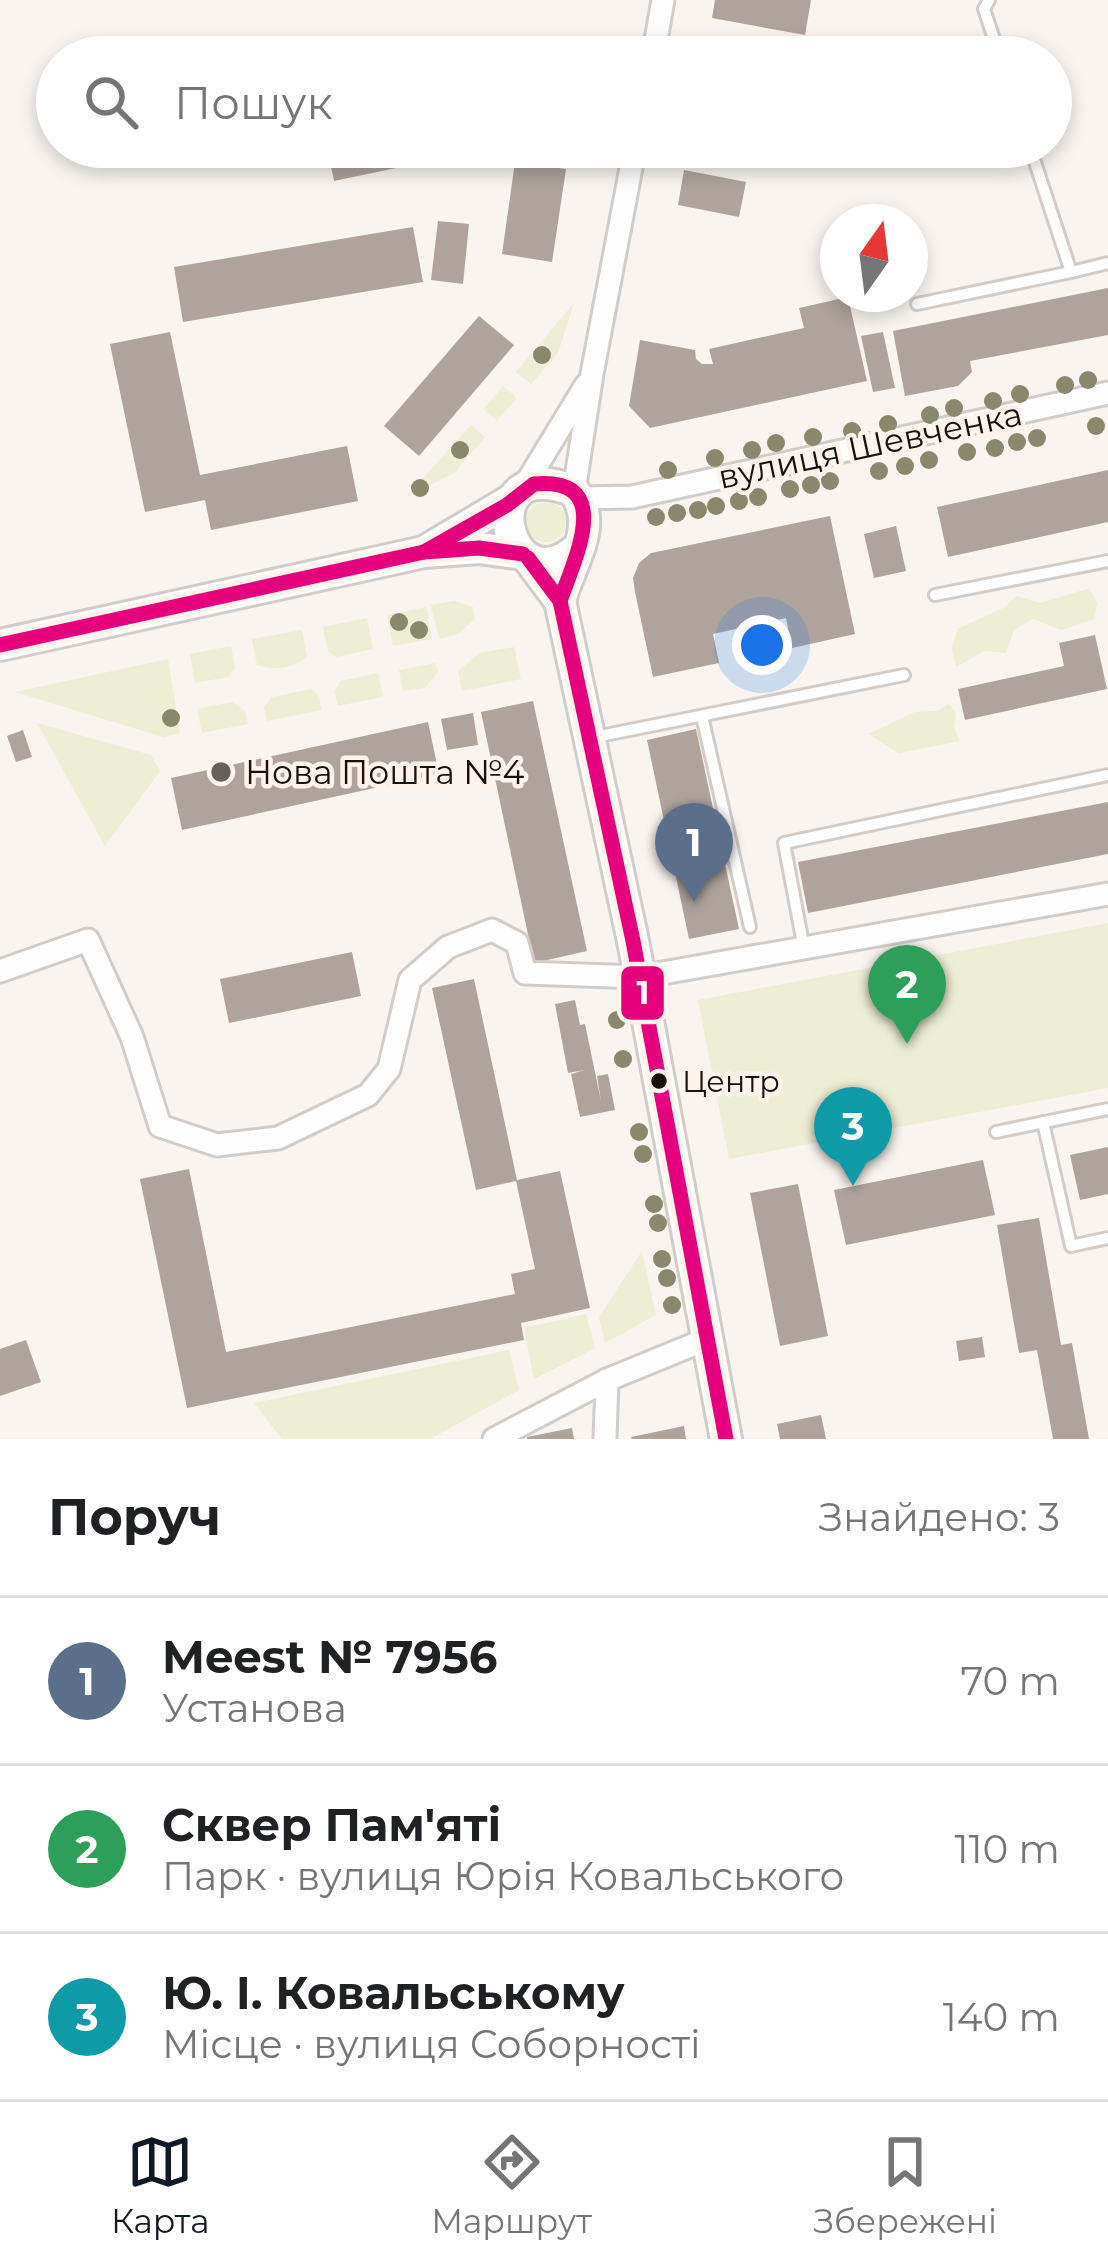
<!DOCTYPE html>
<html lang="uk">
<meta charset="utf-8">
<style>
body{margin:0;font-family:Montserrat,sans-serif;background:#f2f2f2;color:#202124}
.compass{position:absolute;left:820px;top:204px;width:108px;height:108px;border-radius:50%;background:#fff;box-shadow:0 6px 18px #0003;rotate:14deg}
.you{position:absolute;left:762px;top:645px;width:42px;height:42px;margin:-30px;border:9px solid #fff;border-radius:50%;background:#1a73e8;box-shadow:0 0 0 18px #1a73e833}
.badge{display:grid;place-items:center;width:78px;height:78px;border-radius:50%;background:#111827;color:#fff;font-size:39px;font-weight:700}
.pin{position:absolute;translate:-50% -99px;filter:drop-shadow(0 3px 6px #0008)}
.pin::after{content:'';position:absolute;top:63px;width:42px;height:36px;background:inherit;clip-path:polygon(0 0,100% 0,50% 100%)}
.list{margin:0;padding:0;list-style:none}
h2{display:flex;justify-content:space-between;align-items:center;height:156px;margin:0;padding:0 48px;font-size:51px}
h2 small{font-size:39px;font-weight:400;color:#757577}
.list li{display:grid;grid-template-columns:78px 1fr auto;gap:36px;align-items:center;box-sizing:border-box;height:168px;padding:0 48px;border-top:3px solid #e0e0e0}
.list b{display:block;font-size:45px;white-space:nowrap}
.list p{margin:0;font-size:39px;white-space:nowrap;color:#757577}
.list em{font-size:39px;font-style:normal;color:#757577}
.icon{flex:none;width:66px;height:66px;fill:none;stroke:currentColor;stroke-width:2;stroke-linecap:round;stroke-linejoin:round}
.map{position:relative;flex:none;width:1108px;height:1439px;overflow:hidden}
.search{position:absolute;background:#fff;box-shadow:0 6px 18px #0003;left:36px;right:36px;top:36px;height:132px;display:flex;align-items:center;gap:30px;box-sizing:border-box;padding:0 42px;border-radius:66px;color:#757577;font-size:45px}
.sheet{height:660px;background:#fff}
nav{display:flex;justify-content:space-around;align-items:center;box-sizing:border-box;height:168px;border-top:3px solid #e0e0e0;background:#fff;font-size:33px;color:#757577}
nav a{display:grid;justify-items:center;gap:6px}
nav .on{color:#111827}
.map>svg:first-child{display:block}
</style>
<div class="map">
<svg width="1108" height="1439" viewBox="0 0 1108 1439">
<rect width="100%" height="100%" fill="#f9f4ef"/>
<g fill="#edeed4">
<polygon points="574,303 558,353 531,384 516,372"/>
<polygon points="503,386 517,398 497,421 483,409"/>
<polygon points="471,425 485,437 454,473 406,497"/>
<circle cx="546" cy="522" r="20"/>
<polygon points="1090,588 1097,603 1094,619 1061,630 1033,619 1014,630 1006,653 984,651 956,667 952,649 957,629 1003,608 1017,596 1040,603"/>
<polygon points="454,601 473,607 475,619 458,634 439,639 431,605"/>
<polygon points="426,607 432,639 393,646 387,615"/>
<polygon points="367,618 373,649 336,657 328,651 323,627"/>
<path d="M302,630L307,656C295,669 273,671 257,665L252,639Z"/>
<polygon points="231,646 235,668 228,677 195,683 190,654"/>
<polygon points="514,647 521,679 462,691 458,671 479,653"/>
<polygon points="168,659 180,733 163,737 15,692"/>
<polygon points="436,663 438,672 425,688 403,691 399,670"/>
<polygon points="378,673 383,697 338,706 334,691 341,681"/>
<polygon points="311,689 319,696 322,710 267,721 264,707 272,697"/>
<polygon points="232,702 245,711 248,724 202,733 197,709"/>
<polygon points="949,704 956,713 954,728 960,741 899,753 868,734 915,712 937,711"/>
<polygon points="37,723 151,755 160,771 105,846"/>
<polygon points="1108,923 1108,1088 729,1159 698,1000"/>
<polygon points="642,1251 656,1315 605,1343 599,1317"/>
<polygon points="586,1314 595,1348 534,1379 524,1328"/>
<polygon points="509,1350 519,1390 430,1439 282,1439 254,1403"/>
</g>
<g fill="#afa39c">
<polygon points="715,0 811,0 805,35 712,18"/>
<polygon points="327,147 487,147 487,149 334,181"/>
<polygon points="667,147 737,147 733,166 666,152"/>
<polygon points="515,162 566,169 552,262 502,254"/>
<polygon points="684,170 746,182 739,217 678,205"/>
<polygon points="438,221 469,224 463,284 431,280"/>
<polygon points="413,227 423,282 183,322 174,267"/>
<polygon points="1108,288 1108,335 970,361 972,372 958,386 905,396 893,331"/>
<polygon points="848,297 867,381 650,428 629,406 640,340 695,350 696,359 702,364 713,364 709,349 804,328 799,308"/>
<polygon points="479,316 514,345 419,456 384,426"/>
<polygon points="170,332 200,475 347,446 358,501 211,530 205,500 145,512 110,344"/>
<polygon points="883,332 895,388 873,392 861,336"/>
<polygon points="1108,470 1108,522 948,557 937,507"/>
<polygon points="830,516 855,634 792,648 786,618 713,634 719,663 653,677 635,592 633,578 639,563 651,553"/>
<polygon points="896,526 906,571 874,578 864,534"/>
<polygon points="1095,635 1107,689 965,720 958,689 1064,666 1059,643"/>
<polygon points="533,701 587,951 534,963 481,712"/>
<polygon points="473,713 478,745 447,750 441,719"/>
<polygon points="428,722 439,774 182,830 171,778"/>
<polygon points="696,729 739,929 689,939 647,740"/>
<polygon points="23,730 32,757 16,762 7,736"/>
<polygon points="1108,802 1108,854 808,913 798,862"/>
<polygon points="352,952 361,996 229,1023 220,979"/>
<polygon points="474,979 517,1180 560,1171 590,1308 521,1323 524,1340 187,1408 140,1179 189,1169 226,1352 515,1294 511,1274 535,1269 516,1181 476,1190 432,988"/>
<polygon points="575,1000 580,1025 585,1024 601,1101 597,1076 608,1074 615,1110 580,1117 571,1074 584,1070 568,1073 555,1004"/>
<polygon points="1108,1147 1108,1194 1080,1200 1070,1155"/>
<polygon points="983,1160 995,1215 846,1245 834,1190"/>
<polygon points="798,1184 828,1336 780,1346 750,1193"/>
<polygon points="1039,1218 1061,1345 1072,1343 1089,1439 1053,1439 1037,1350 1019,1353 997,1225"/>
<polygon points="982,1337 985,1357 959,1361 956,1341"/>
<polygon points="26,1340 41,1382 0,1396 0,1349"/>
<polygon points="821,1415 826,1439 780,1439 777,1424"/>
<polygon points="684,1426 686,1439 632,1439 631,1437"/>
<polygon points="572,1428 574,1439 527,1439 527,1437"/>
</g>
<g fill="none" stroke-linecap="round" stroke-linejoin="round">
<defs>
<g id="lane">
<polyline points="989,0 984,9 1000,57"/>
<polyline points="1030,147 1071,272 1108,263"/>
<polyline points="917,304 1071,272"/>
<polyline points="935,595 1108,561"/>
<polyline points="702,716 750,927"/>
<polyline points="595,737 904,675"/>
<polyline points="804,949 784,843 1108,775"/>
<polyline points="1043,1122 1071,1246 1108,1238"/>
<polyline points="996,1132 1108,1109"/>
</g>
<g id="street">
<polyline points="653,57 663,0"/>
<polyline points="522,490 586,385"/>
<polyline points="574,491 592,374 635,147"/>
<polyline points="579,498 632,497 1108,393"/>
<polyline points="0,971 88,940 132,1037 160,1126 217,1145 278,1138 368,1095 389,1069 410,980 448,947 492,930 517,943 525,973 640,977 1108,894"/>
<polyline points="494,1439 607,1380 707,1339"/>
<polyline points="605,1439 607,1380"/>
</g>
<g id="secondary">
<polyline points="429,549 513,499"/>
<polyline points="528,558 560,601 633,941 726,1439"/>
<path d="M560,601C569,564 600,527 574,491C469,448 505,612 578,548"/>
<polyline points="0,645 424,552 479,548 523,554"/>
</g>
</defs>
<use href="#lane" stroke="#d1ccc7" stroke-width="16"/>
<use href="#street" stroke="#d1ccc7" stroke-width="27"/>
<use href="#secondary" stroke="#d1ccc7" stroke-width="36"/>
<use href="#lane" stroke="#fefdfd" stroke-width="10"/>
<use href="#street" stroke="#fefdfd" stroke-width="21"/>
<use href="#secondary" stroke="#fefdfd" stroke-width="30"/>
<defs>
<g id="bus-1">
<path d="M424,552L507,505L534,484C617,476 574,560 560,601"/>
<polyline points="528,558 560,601 633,941 726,1439"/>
<polyline points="0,645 424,552 479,548 523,554"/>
</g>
</defs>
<use href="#bus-1" stroke="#fdf3eb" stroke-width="24"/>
<use href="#bus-1" stroke="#e5007d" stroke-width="15"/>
</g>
<g fill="#89886c">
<circle cx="542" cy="355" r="9"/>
<circle cx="1088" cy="380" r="9"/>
<circle cx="1065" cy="385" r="9"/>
<circle cx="1020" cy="394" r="9"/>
<circle cx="993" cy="401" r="9"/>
<circle cx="954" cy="408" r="9"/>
<circle cx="930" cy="415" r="9"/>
<circle cx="888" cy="424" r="9"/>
<circle cx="1096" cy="426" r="9"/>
<circle cx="852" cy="431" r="9"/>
<circle cx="813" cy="437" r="9"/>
<circle cx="1037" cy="438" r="9"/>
<circle cx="1017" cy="442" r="9"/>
<circle cx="776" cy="443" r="9"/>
<circle cx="995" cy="448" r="9"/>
<circle cx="460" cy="450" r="9"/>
<circle cx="752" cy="450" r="9"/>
<circle cx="967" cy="452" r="9"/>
<circle cx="715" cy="458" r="9"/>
<circle cx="929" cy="460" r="9"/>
<circle cx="905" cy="466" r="9"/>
<circle cx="668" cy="470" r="9"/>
<circle cx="879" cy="471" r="9"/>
<circle cx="830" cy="481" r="9"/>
<circle cx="811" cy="485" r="9"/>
<circle cx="420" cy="488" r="9"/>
<circle cx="790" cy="489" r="9"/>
<circle cx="758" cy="497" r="9"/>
<circle cx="739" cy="501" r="9"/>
<circle cx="716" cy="506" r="9"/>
<circle cx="698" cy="510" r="9"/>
<circle cx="677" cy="513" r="9"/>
<circle cx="656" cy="517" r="9"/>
<circle cx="399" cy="622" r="9"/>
<circle cx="419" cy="630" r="9"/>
<circle cx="171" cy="718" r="9"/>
<circle cx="617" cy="1020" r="9"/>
<circle cx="623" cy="1059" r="9"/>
<circle cx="639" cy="1132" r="9"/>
<circle cx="643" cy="1154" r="9"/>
<circle cx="654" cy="1204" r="9"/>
<circle cx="658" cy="1223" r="9"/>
<circle cx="662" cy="1259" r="9"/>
<circle cx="667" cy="1278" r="9"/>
<circle cx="672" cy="1305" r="9"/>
</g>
<circle fill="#66605b" stroke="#fdf3eb" stroke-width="4.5" cx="221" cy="772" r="12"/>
<circle fill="#17110c" stroke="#fdf3eb" stroke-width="4.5" cx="659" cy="1081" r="10"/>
<g text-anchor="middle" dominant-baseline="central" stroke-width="9" stroke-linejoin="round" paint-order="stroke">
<g font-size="30" fill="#17110c" stroke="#fdf3eb" text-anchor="start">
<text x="682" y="1081">Центр</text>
</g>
<g font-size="33" fill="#17110c" stroke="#fdf3eb">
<text transform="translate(870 445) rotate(-12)">вулиця Шевченка</text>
</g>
<g font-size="33" fill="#17110c" stroke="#fdf3eb" text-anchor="start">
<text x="245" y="772">Нова Пошта №4</text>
</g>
</g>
<rect stroke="#fdf3eb" stroke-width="4.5" x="619" y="964" width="47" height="58" rx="12" fill="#e5007d"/>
<g font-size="33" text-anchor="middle" font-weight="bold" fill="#fff">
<text x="643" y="1004">1</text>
</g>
</svg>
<svg class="compass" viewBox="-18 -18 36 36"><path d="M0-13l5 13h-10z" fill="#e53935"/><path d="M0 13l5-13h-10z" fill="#757577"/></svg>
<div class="you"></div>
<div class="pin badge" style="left:694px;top:902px;background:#5c6f8a">1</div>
<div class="pin badge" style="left:907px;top:1044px;background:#2e9e5b">2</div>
<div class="pin badge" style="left:853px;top:1186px;background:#0f9aa8">3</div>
<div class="search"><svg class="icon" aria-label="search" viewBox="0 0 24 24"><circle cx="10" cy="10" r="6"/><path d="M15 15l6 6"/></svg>Пошук</div>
</div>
<section class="sheet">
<h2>Поруч<small>Знайдено: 3</small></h2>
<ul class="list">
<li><span class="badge" style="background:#5c6f8a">1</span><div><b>Meest № 7956</b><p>Установа</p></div><em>70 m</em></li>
<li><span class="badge" style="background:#2e9e5b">2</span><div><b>Сквер Пам'яті</b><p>Парк · вулиця Юрія Ковальського</p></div><em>110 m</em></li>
<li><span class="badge" style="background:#0f9aa8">3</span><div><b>Ю. І. Ковальському</b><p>Місце · вулиця Соборності</p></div><em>140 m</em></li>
</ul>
</section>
<nav>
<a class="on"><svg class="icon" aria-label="map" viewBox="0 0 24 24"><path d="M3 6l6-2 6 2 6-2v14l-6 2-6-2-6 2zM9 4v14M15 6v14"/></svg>Карта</a>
<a><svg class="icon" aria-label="directions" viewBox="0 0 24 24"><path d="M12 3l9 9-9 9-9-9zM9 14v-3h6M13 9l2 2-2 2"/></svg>Маршрут</a>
<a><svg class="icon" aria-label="saved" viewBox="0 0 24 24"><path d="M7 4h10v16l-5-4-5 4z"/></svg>Збережені</a>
</nav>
